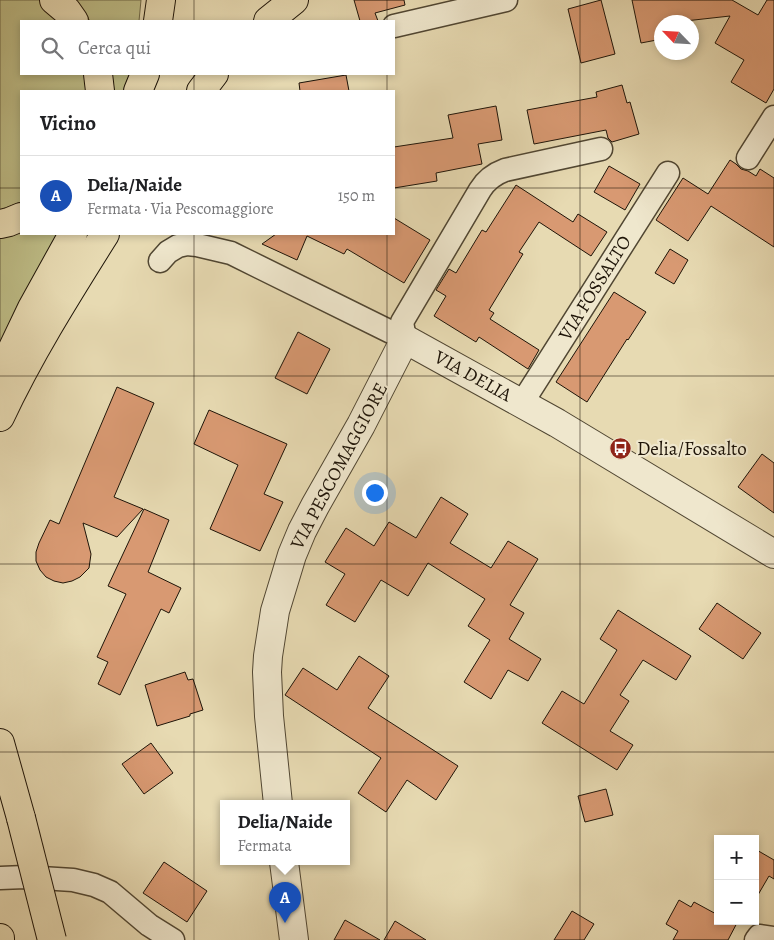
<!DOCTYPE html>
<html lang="it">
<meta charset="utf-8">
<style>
body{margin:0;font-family:Alegreya,serif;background:#f2f2f2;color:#202124}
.controls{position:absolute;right:15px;bottom:15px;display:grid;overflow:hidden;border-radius:0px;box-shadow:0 2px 8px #0003}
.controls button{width:45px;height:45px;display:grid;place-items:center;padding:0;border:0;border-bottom:1px solid #e0e0e0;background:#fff;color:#202124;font:25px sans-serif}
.compass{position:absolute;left:654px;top:15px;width:45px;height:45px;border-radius:50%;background:#fff;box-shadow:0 2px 8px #0003;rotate:295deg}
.you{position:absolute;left:374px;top:492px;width:18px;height:18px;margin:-12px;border:4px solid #fff;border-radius:50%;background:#1a73e8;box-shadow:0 0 0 8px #1a73e833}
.badge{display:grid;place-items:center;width:32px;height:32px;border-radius:50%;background:#b45309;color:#fff;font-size:16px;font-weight:700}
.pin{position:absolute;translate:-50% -41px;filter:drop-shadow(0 1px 2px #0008)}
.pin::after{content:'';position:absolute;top:26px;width:18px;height:15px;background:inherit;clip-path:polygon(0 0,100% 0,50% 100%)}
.popup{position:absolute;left:220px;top:800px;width:130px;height:65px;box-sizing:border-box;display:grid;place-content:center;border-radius:0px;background:#fff;filter:drop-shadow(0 1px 4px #0005);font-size:16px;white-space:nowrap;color:#757577}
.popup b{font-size:19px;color:#202124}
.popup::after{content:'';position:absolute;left:50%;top:100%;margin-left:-10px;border:10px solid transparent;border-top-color:#fff}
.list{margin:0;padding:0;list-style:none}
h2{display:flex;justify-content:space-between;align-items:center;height:65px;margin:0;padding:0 20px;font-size:21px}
h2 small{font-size:16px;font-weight:400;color:#757577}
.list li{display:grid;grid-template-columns:32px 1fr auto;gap:15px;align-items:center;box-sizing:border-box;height:80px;padding:0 20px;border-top:1px solid #e0e0e0}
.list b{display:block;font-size:19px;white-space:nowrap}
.list p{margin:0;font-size:16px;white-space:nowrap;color:#757577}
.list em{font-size:16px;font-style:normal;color:#757577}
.icon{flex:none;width:28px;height:28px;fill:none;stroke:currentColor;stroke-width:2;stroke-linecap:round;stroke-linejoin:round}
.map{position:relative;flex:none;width:774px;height:940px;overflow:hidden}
.search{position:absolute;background:#fff;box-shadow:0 2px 8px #0003;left:20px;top:20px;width:375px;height:55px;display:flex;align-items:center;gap:12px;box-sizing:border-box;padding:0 18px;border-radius:0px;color:#757577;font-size:19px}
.panel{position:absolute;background:#fff;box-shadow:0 2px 8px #0003;left:20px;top:90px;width:375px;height:145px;border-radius:0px}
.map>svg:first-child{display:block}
</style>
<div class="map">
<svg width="774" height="940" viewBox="0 0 774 940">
<rect width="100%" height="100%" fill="#e7dab2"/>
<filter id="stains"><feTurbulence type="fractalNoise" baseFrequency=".004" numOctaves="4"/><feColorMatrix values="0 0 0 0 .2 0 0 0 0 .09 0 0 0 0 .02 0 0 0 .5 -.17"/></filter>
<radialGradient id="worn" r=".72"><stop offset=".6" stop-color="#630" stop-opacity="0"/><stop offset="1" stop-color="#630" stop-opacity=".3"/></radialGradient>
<g fill="#bebd87" stroke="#6e6848">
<polygon points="0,0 40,0 46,3 64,21 21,21 21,74 88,74 90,91 21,91 21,202 0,210"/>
<polygon points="75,0 141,0 139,21 90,21 80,5"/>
<polygon points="110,74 131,74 127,91 112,91"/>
<polygon points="21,228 21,234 65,234 0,361 0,235"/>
</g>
<g fill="#d89972" stroke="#1e1408">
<polygon points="354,0 404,0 405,5 375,13 378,21 360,21"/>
<polygon points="601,0 615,54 581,63 568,9"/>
<polygon points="632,0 732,0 758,15 767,0 774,0 774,89 766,103 731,82 744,60 715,43 730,16 676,22 677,22 662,22 662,39 641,43"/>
<polygon points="346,75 349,91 300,91 299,83"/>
<polygon points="622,85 627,103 630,102 639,134 612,142 608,138 606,130 534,144 527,110 597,97 596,92"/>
<polygon points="496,106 502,140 478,144 482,164 436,173 437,181 394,188 394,147 453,138 448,115"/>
<polygon points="730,160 736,164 741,169 748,171 756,176 760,169 774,178 774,247 711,206 688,241 656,220 683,178 708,194"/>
<polygon points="609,166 640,184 625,210 594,192"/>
<polygon points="516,185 573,222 578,214 607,232 591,256 539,222 519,252 523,254 489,310 494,313 490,319 539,350 528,369 479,337 476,342 434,316 446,296 436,290 449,269 456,273 482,230 486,232"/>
<polygon points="394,218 430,240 404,283 347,249 344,254 307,236 297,260 262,244 276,234 394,234"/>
<polygon points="670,249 688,260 674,284 655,273"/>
<polygon points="614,292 646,312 628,340 627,339 587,402 556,382"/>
<polygon points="298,332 330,349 307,394 275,378"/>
<polygon points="117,387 154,403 114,497 143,509 117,537 83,523 91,554 89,568 80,577 72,581 63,583 54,581 46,577 40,570 36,561 36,552 39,543 50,520 59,524"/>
<polygon points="209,410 287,444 264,494 283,502 260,551 210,529 238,465 194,444"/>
<polygon points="762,454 774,463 774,513 738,487"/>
<polygon points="441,497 468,514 450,543 491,568 508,541 538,559 510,605 524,613 509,639 541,659 528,681 508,670 491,699 464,682 490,640 468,626 485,599 428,563 408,596 381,580 355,622 326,605 345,574 325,562 346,528 374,546 389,522 416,538"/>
<polygon points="144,509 169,520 148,572 181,588 169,613 161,609 120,695 98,684 108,662 97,657 126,594 108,586"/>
<polygon points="717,603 761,633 743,659 699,629"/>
<polygon points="618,610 691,656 676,680 643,660 620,695 629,701 610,731 633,745 617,770 542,723 562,691 584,704 617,650 600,639"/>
<polygon points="359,656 389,676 368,708 458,766 436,800 407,780 386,812 358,793 381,758 285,695 303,668 337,690"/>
<polygon points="185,672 188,680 193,679 203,710 190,714 190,716 157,726 145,685"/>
<polygon points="151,743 173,773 144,794 122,764"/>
<polygon points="606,789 613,815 585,822 578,796"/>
<polygon points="755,849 774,860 774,879 769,876 755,900"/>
<polygon points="164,862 207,891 187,922 143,893"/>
<polygon points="679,900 691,907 694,902 718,915 718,921 738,921 728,940 673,940 678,931 666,924"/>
<polygon points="572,911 594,924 584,940 554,940"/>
<polygon points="345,920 380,940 334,940"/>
<polygon points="395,921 426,940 384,940"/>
</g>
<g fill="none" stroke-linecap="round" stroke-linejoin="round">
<defs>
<g id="minor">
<polyline points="394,26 506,0"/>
<polyline points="748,158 774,117"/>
<polyline points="160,261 168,252 178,246 187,244 197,245 231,253 405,339"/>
<path d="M405,339L402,322L480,190C486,180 494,174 505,170L601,149"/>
<polyline points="522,403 668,173"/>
<polyline points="0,878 25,877 73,880 94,885 110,892 149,925 173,940"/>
<polyline points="756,940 759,936 774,938"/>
</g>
<g id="tertiary">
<polyline points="278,804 269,716 267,672 268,656 275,611 292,555 302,531 315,506 361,425 405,339 557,423 774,554"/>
<polyline points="284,862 294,940"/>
</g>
<g id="motorway">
<polyline points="54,0 67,11 74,21"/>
<polyline points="158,21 161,0"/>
<polyline points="268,21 294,0"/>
<polyline points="98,74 100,91"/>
<polyline points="138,91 145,74"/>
<polyline points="201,91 214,74"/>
<polyline points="0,224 9,222 21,217"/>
<polyline points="0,375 32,308 73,234"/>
<path d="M0,417C30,353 68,293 105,234"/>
<polyline points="0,743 21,818"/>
<polyline points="0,938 0,940"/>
</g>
</defs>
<use href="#minor" stroke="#504632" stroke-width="25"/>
<use href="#tertiary" stroke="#504632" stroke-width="30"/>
<use href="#motorway" stroke="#1e1408" stroke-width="30"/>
<use href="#minor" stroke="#efe7cd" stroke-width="22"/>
<use href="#tertiary" stroke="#efe7cd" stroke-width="28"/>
<use href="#motorway" stroke="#e7dab2" stroke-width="28"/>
<defs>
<polyline id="motorway-bridge" points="21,818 52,940"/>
</defs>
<use href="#motorway-bridge" stroke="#1e1408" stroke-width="30" stroke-linecap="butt"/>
<use href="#motorway-bridge" stroke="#e7dab2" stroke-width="28"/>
</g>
<path fill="none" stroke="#1e1408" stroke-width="1" stroke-opacity="0.55" d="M194,0V21M387,0V21M580,0V940M194,74V91M387,74V91M0,188H21M394,188H774M194,234V940M387,234V940M0,376H774M0,564H774M0,752H774"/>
<defs>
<symbol id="bus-disc" viewBox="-11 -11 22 22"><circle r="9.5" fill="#8f2418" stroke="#efe7cd"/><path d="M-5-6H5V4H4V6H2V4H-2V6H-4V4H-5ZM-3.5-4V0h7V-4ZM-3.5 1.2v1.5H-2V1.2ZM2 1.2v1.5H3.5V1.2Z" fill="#fff"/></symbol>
</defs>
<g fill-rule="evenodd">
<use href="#bus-disc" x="608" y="436" width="25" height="25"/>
</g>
<g text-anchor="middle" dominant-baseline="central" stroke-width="4.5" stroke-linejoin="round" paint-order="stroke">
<g font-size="19" fill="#1e1408" stroke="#efe7cd">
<text transform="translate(595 288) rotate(-58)">VIA FOSSALTO</text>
<text transform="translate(473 376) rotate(29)">VIA DELIA</text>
<text transform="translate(339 466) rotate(-62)">VIA PESCOMAGGIORE</text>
</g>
<g font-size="19" fill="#1e1408" stroke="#efe7cd" text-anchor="start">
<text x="637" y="449">Delia/Fossalto</text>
</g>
</g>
<rect width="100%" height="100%" filter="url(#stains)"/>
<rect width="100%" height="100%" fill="url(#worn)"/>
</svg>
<div class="controls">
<button>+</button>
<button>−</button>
</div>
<svg class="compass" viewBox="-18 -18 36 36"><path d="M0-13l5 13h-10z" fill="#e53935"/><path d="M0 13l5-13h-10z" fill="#757577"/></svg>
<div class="you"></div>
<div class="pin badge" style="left:285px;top:923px;background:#1a4fb4">A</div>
<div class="popup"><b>Delia/Naide</b>Fermata</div>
<div class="search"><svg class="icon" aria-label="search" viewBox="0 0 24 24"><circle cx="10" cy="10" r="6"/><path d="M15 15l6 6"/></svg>Cerca qui</div>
<section class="panel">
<h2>Vicino<small></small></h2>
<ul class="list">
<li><span class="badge" style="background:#1a4fb4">A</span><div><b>Delia/Naide</b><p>Fermata · Via Pescomaggiore</p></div><em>150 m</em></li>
</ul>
</section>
</div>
